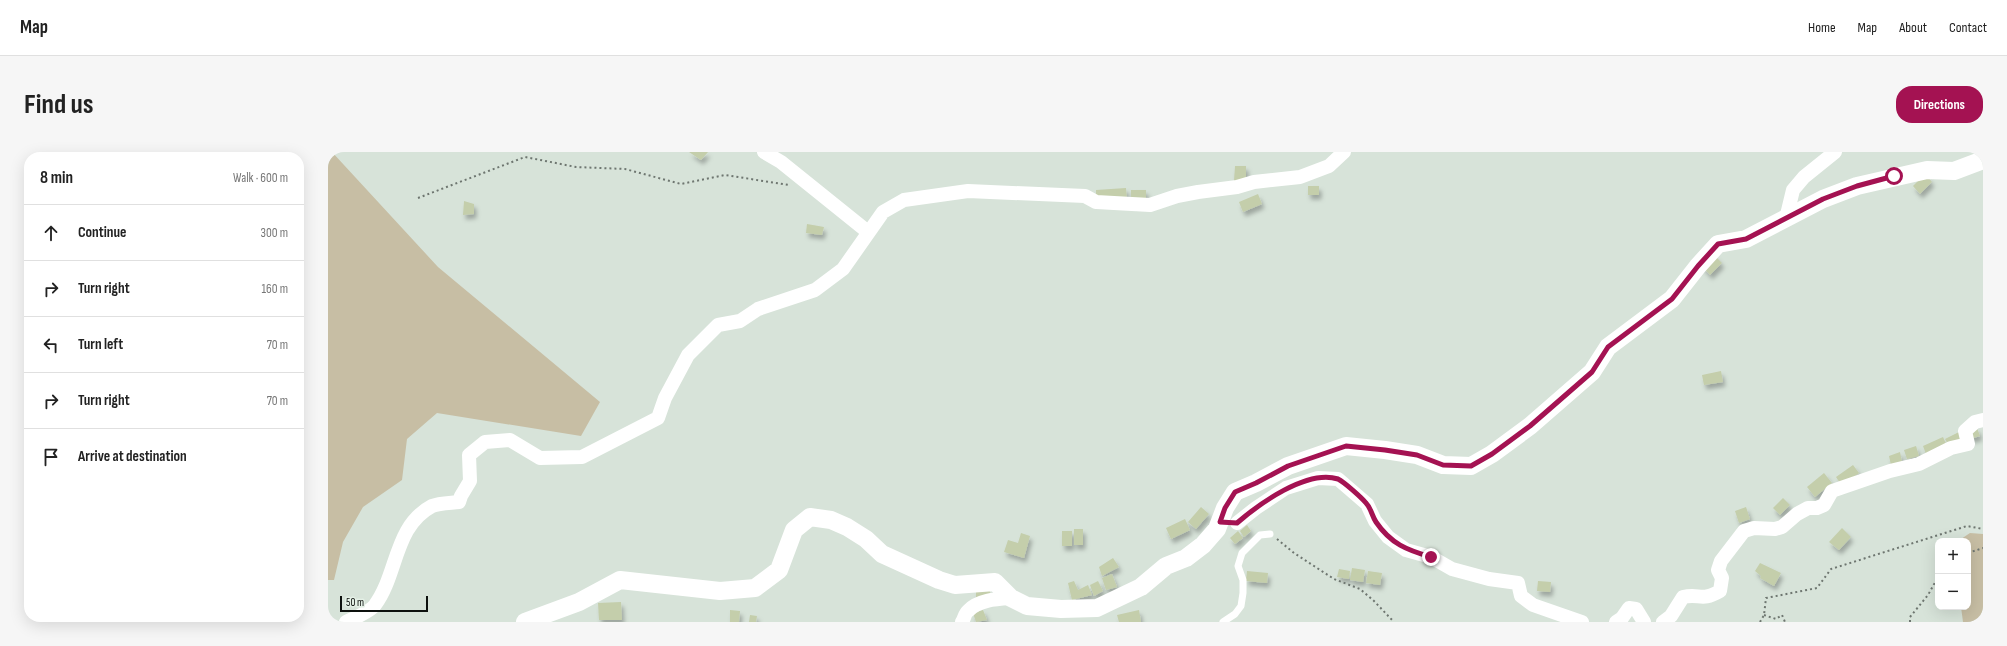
<!DOCTYPE html>
<meta charset="utf-8">
<style>
body{margin:0;font-family:"Sofia Sans Condensed",sans-serif;background:#f6f6f6;color:#222}
.controls{position:absolute;right:12px;bottom:12px;display:grid;overflow:hidden;border-radius:8px;box-shadow:0 4px 16px #0002}
.controls button{width:36px;height:36px;display:grid;place-items:center;padding:0;border:0;border-bottom:1px solid #e0e0e0;background:#fff;color:#222;font:20px sans-serif}
.scale{position:absolute;left:12px;bottom:10px;width:88px;box-sizing:border-box;padding-left:4px;border:2px solid #0d110e;border-top:0;font-size:11px;line-height:14px;white-space:nowrap;color:#0d110e;-webkit-text-stroke:3px #e4f0e6;paint-order:stroke}
.stop{position:absolute;width:12px;height:12px;margin:-9px;border:3px solid #a41252;border-radius:50%;background:#fff}
.stop.end{background:#a41252;border-color:#fff;box-shadow:0 1px 4px #0008}
.list{margin:0;padding:0;list-style:none}
h2{display:flex;justify-content:space-between;align-items:center;height:52px;margin:0;padding:0 16px;font-size:17px}
h2 small{font-size:13px;font-weight:400;color:#767676}
.list li{display:grid;grid-template-columns:26px 1fr auto;gap:12px;align-items:center;box-sizing:border-box;height:56px;padding:0 16px;border-top:1px solid #e0e0e0}
.list b{display:block;font-size:15px;white-space:nowrap}
.list em{font-size:13px;font-style:normal;color:#767676}
.icon{flex:none;width:22px;height:22px;fill:none;stroke:currentColor;stroke-width:2;stroke-linecap:round;stroke-linejoin:round}
.map{position:relative;flex:none;width:1655px;height:470px;overflow:hidden;border-radius:16px}
header{display:flex;align-items:center;gap:24px;box-sizing:border-box;height:56px;padding:0 20px;background:#fff;border-bottom:1px solid #e0e0e0}
header strong{font-size:19px}
nav{display:flex;gap:22px;margin-inline-start:auto;font-size:14px}
.intro{display:flex;align-items:center;justify-content:space-between;box-sizing:border-box;height:96px;padding:0 24px}
h1{margin:0;font-size:28px}
.button{padding:10px 18px;border-radius:16px;background:#a41252;color:#fff;font-size:14px;font-weight:700}
main{display:flex;gap:24px;padding:0 24px}
aside{flex:1;background:#fff;border-radius:16px;box-shadow:0 4px 16px #0002}
.map>svg:first-child{display:block}
</style>
<header>
<strong>Map</strong>
<nav><a>Home</a><a>Map</a><a>About</a><a>Contact</a></nav>
</header>
<div class="intro"><h1>Find us</h1><a class="button">Directions</a></div>
<main>
<aside>
<h2>8 min<small>Walk · 600 m</small></h2>
<ul class="list">
<li><svg class="icon" aria-label="ahead" viewBox="0 0 24 24"><path d="M12 20V5M6 11l6-6 6 6"/></svg><div><b>Continue</b></div><em>300 m</em></li>
<li><svg class="icon" aria-label="right" viewBox="0 0 24 24"><path d="M7 20v-9h11M14 6l5 5-5 5"/></svg><div><b>Turn right</b></div><em>160 m</em></li>
<li><svg class="icon" aria-label="left" viewBox="0 0 24 24"><path d="M17 20v-9H6M10 6l-5 5 5 5"/></svg><div><b>Turn left</b></div><em>70 m</em></li>
<li><svg class="icon" aria-label="right" viewBox="0 0 24 24"><path d="M7 20v-9h11M14 6l5 5-5 5"/></svg><div><b>Turn right</b></div><em>70 m</em></li>
<li><svg class="icon" aria-label="arrive" viewBox="0 0 24 24"><path d="M6 21V4h12l-3 4 3 4H6"/></svg><div><b>Arrive at destination</b></div></li>
</ul>
</aside>
<div class="map">
<svg width="1655" height="470" viewBox="0 0 1655 470">
<defs>
<filter id="shadow"><feDropShadow dx="2.5" dy="4.5" stdDeviation="2" flood-color="#0004"/></filter>
</defs>
<rect width="100%" height="100%" fill="#d7e3d9"/>
<g fill="#c7bea4">
<polygon points="0,0 4,0 110,115 272,250 253,284 109,261 79,287 74,328 35,355 15,390 6,428 0,428"/>
<polygon points="1642,381 1655,382 1655,470 1635,470 1633,455 1640,455 1640,389 1630,389"/>
</g>
<g fill="#c4ceab" filter="url(#shadow)">
<polygon points="361,0 380,0 373,8"/>
<polygon points="907,14 918,14 918,30 906,29"/>
<polygon points="1597,22 1604,30 1592,42 1585,34"/>
<rect x="980" y="34" width="11" height="9"/>
<polygon points="798,36 799,47 768,49 768,38"/>
<rect x="803" y="38" width="15" height="12"/>
<polygon points="930,42 934,52 915,60 911,50"/>
<polygon points="136,49 146,52 146,62 135,63"/>
<polygon points="479,72 496,75 494,83 478,81"/>
<polygon points="1386,103 1394,111 1382,123 1374,114"/>
<polygon points="1393,219 1395,230 1376,233 1374,223"/>
<polygon points="1649,276 1652,284 1642,287 1639,279"/>
<polygon points="1631,280 1635,289 1622,295 1617,287"/>
<polygon points="1615,285 1619,294 1598,302 1595,294"/>
<polygon points="1588,294 1591,304 1579,307 1576,298"/>
<polygon points="1572,300 1574,310 1563,313 1561,304"/>
<polygon points="1525,313 1531,321 1514,334 1508,325"/>
<polygon points="1496,321 1504,331 1487,345 1479,335"/>
<polygon points="1455,346 1462,353 1452,363 1445,356"/>
<polygon points="873,355 881,362 868,377 860,370"/>
<polygon points="1418,355 1422,367 1411,371 1407,359"/>
<polygon points="857,367 862,378 843,387 838,376"/>
<polygon points="919,373 923,379 916,385 912,379"/>
<polygon points="1514,376 1523,385 1511,398 1501,390"/>
<rect x="746" y="377" width="9" height="16"/>
<rect x="734" y="379" width="10" height="15"/>
<polygon points="910,379 915,386 907,392 902,386"/>
<polygon points="693,381 702,384 696,406 676,400 680,388 690,391"/>
<polygon points="785,406 791,415 774,424 771,415"/>
<polygon points="1432,411 1453,421 1446,434 1432,426 1433,424 1427,419"/>
<polygon points="1024,416 1037,418 1035,430 1022,428"/>
<polygon points="1011,417 1022,419 1021,427 1009,425"/>
<polygon points="919,419 940,421 939,431 918,429"/>
<polygon points="1040,419 1054,421 1052,433 1038,431"/>
<polygon points="784,422 789,435 778,438 774,426"/>
<polygon points="746,429 750,438 760,433 764,443 744,448 740,431"/>
<polygon points="770,429 775,439 766,444 762,433"/>
<polygon points="1210,429 1223,430 1222,440 1209,439"/>
<polygon points="648,439 662,439 663,447 648,448"/>
<polygon points="293,450 294,468 271,468 270,451"/>
<polygon points="402,458 412,459 411,470 402,470"/>
<polygon points="655,458 659,468 648,470 645,461"/>
<polygon points="811,458 813,470 791,470 789,463"/>
<polygon points="422,463 429,464 428,470 421,470"/>
</g>
<g fill="none" stroke-linecap="round" stroke-linejoin="round">
<g stroke="#6e7670" stroke-width="2" stroke-dasharray="2 3" stroke-linecap="butt">
<polyline points="90,46 197,5 248,15 297,17 353,32 397,23 461,33"/>
<polyline points="949,387 966,401 1006,427 1032,437 1046,449 1066,470"/>
<polyline points="1640,401 1655,396"/>
<polyline points="1436,463 1448,467 1454,463 1457,470"/>
<polyline points="1432,470 1436,463 1438,446 1489,436 1503,417 1639,374 1655,377"/>
<polyline points="1582,470 1582,465 1600,443 1610,425"/>
</g>
<polyline stroke="#fff" stroke-width="7" points="895,470 907,462 913,454 915,441 915,428 910,414 914,401 932,383 942,382"/>
<g stroke="#fff" stroke-width="14">
<polyline points="436,0 453,10 540,80"/>
<polyline points="1458,67 1465,38 1476,25 1507,0"/>
<polyline points="909,371 928,356 958,336 990,326 1010,327 1039,352 1047,369 1060,385 1078,398 1103,405 1124,417 1161,427 1190,431 1193,444 1205,453 1254,470"/>
<path d="M18,470C26,466 42,460 47,453C70,422 66,374 104,354C111,351 123,351 131,350L133,344L142,329L141,303L157,290L182,288L212,306L254,305L330,266L337,246L360,203L390,173L412,169L430,157L487,138L515,117L555,60L576,48L640,39L757,44L768,50L822,53L849,44L870,40L909,35L926,30L972,25L1001,14L1016,0"/>
<path d="M634,470C636,467 637,461 640,459C650,448 669,447 683,446"/>
<polyline points="1288,470 1294,466 1301,456 1308,457 1316,470"/>
<path d="M1335,470L1343,464L1355,445C1372,441 1373,450 1392,439L1394,426L1390,418L1393,409L1416,379L1426,376L1447,377L1454,375L1469,362L1480,356H1489L1496,353L1504,339L1562,319L1591,312L1623,296L1640,292L1637,279L1647,270L1655,268"/>
</g>
<polyline stroke="#fff" stroke-width="18" points="197,470 251,450 292,428 392,439 427,436 451,418 466,378 482,365 503,368 519,375 538,387 554,402 611,428 627,433 667,430 683,446 699,454 733,457 769,456 813,435 838,414 858,406 875,393 889,377 897,356 907,340 928,331 960,314 1018,294 1057,298 1089,303 1115,313 1143,314 1164,302 1202,274 1264,220 1280,195 1344,147 1370,114 1390,92 1418,87 1495,47 1529,34 1599,18 1626,19 1655,8"/>
</g>
<g fill="none" stroke-linecap="round" stroke-linejoin="round">
<path stroke="#a41252" stroke-width="5" d="M1103,405C1079,398 1063,392 1048,370C1044,364 1043,356 1038,351C1033,345 1016,330 1010,327C979,317 931,352 909,371L892,370L897,356L907,340L928,331L960,314L1018,294L1057,298L1089,303L1115,313L1143,314L1164,302L1202,274L1264,220L1280,195L1344,147L1370,114L1390,92L1418,87L1495,47L1529,34L1566,24"/>
</g>
</svg>
<div class="controls">
<button>+</button>
<button>−</button>
</div>
<div class="scale">50 m</div>
<div class="stop" style="left:1566px;top:24px"></div>
<div class="stop end" style="left:1103px;top:405px"></div>
</div>
</main>
